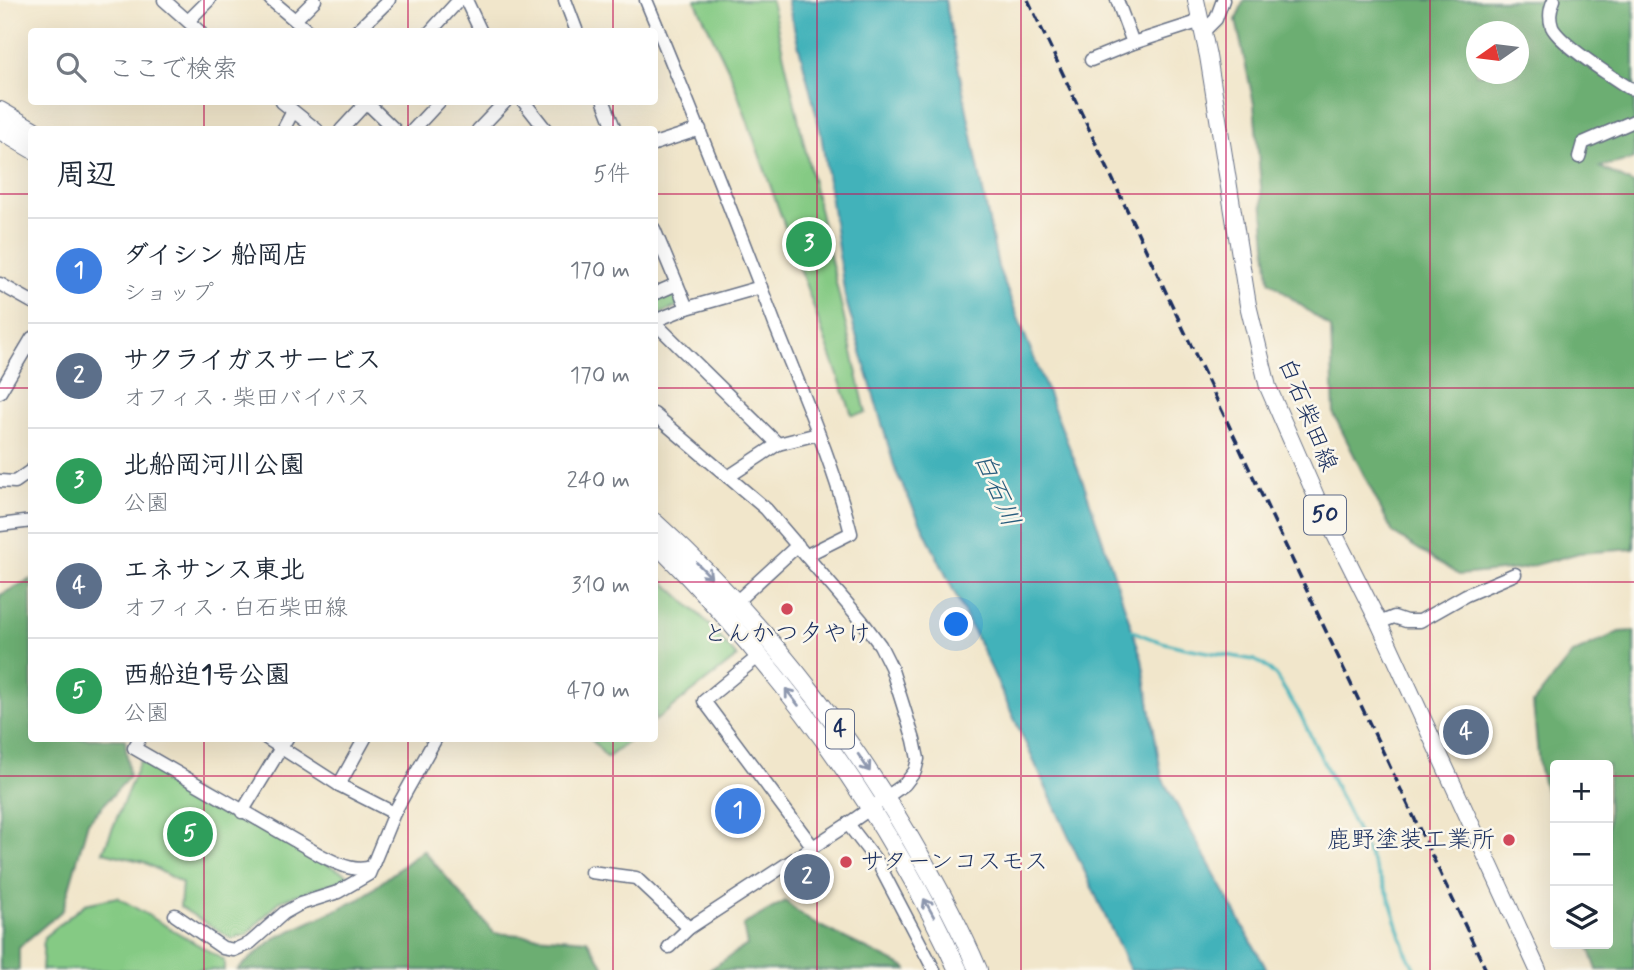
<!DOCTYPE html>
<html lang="ja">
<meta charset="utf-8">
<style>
body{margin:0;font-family:Mynerve,"Klee One",sans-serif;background:#f6f6f7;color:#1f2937}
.controls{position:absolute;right:21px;bottom:21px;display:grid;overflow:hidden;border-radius:7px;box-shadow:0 7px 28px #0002}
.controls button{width:63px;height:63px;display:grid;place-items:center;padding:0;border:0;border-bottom:2px solid #e0e1e3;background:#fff;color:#1f2937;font:35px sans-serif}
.compass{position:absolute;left:1466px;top:21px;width:63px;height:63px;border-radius:50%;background:#fff;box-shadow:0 7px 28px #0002;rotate:256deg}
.you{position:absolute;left:957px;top:625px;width:24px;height:24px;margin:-18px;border:5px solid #fff;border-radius:50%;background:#1a73e8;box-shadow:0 0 0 10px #1a73e833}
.badge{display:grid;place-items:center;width:46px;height:46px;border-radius:50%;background:#d1495b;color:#fff;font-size:23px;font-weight:700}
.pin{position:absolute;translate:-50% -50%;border:4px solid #fff;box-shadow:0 2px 7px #0006}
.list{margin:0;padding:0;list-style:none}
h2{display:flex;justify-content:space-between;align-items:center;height:91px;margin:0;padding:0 28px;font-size:30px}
h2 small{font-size:23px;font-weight:400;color:#747a83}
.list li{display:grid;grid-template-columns:46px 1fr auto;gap:21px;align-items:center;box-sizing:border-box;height:105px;padding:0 28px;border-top:2px solid #e0e1e3}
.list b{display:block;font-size:26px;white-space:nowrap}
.list p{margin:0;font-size:23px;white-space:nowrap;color:#747a83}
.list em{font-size:23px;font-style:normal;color:#747a83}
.icon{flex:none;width:38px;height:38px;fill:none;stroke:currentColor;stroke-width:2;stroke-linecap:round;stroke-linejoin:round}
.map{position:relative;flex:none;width:1634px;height:970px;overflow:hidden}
.search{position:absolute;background:#fff;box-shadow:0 7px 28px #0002;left:28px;top:28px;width:630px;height:77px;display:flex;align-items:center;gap:18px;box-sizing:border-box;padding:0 24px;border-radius:7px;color:#747a83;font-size:26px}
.panel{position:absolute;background:#fff;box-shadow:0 7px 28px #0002;left:28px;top:126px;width:630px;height:616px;border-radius:7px}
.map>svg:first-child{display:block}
</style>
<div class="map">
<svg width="1634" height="970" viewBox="0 0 1634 970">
<rect width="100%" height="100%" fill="#fbf7ec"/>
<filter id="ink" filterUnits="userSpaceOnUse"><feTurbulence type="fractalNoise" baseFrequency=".0143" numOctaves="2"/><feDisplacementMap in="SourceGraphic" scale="14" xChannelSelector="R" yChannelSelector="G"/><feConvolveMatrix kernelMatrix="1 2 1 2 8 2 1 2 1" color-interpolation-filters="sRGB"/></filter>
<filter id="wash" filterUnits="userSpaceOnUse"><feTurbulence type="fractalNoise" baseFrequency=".00686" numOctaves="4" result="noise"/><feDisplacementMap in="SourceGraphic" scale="28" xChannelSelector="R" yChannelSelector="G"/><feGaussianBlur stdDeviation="1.57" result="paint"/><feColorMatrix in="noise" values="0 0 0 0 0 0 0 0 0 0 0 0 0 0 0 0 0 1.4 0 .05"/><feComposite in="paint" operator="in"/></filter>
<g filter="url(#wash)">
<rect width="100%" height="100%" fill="#f1e6cb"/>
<g fill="#85ca84" stroke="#507c71" stroke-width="2">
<polygon points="695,0 771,0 866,413 852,415 731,75"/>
<polygon points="675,288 682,304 660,314 655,307 654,297"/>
<polygon points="654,573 705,620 737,657 655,721"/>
<polygon points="591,739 632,739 607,758"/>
<polygon points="140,761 237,817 352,877 281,900 247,934 232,939 180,907 182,883 144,862 103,852"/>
<polygon points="117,897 224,960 224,970 42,970 44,937 85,904"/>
</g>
<g fill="#6cae72" stroke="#446e68" stroke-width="2" fill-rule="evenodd">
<path d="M1244,0H1634V159L1600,167L1634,184V549L1579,553L1521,569L1459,575L1393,533L1334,415L1331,328L1269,281L1254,104L1236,20ZM1476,32H1518V74H1476Z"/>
<polygon points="31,579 32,738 125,739 129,777 88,822 63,910 19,947 19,970 0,970 0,595"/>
<polygon points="1634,631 1634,970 1597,970 1588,944 1608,944 1608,765 1555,765 1555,830 1539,766 1533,703 1572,654 1619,632"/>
<polygon points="423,850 494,933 587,940 606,970 237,970 275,938 360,899"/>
<polygon points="785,901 810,921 906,968 907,970 709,970 747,945 743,925"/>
</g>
<polygon fill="#42b2ba" stroke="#2e708c" stroke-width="2" points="787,0 945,0 998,267 1085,487 1142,659 1162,778 1267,970 1130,970 990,666 896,472 845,297 821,133"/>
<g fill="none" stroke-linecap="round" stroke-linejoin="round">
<path stroke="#42b2ba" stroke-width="3.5" d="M1131,630C1169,649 1213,652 1254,660L1264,665L1276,676L1300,714L1388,894L1406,952L1415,970"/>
</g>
</g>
<g filter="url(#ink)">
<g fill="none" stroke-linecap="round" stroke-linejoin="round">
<defs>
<g id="minor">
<polyline points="164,0 200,32"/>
<polyline points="271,0 309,32"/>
<polyline points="466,0 481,32"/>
<polyline points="565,0 577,32"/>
<path d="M646,0C691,108 734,217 776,327C803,395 833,462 851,533L807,555"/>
<polyline points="1117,0 1133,43"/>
<path d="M1554,0C1550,8 1549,18 1552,27C1560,44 1612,77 1629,88L1634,89"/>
<polyline points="295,20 315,0"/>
<polyline points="188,21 209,0"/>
<polyline points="356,32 389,0"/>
<polyline points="430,32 459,0"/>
<polyline points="1203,32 1216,19 1223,0"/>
<polyline points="1091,60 1133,43 1201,21"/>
<polyline points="282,102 317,130"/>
<polyline points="366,102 395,130"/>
<polyline points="524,102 546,130"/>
<polyline points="604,102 615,130"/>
<polyline points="283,130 293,111"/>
<polyline points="341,130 367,102"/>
<polyline points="413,130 439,102"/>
<polyline points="478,130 505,102"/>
<polyline points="654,144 700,129"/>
<polyline points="1579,157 1583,143 1634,121"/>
<polyline points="654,229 687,308"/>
<polyline points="0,284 32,302"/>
<polyline points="654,294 677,284"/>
<polyline points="654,321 687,308 761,287"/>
<polyline points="654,322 778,444 728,477"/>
<polyline points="0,392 32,338"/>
<polyline points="654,414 766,509 862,621 880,645 891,667 914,740 918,759 915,771 905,784 848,824 689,928 669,947"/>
<polyline points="778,444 818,434"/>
<polyline points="0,481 15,482 32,470"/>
<polyline points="0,525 32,521"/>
<polyline points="736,602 798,545"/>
<polyline points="1379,623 1394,617 1406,621 1420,621 1466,595 1515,574"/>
<polyline points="759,656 704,701 813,847"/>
<path d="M140,738L134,748L320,855C337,863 355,874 373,866"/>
<polyline points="266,738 339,785 394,813"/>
<polyline points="339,785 365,738"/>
<polyline points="242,812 287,738"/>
<polyline points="848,824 878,863 934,970"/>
<polyline points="591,872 636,878 689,928"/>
<polyline points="175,915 223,948 234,950 250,943 284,913 300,904 338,892 369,874 394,813 436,738"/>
</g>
<polyline id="major" points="1196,0 1208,56 1248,305 1268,387 1318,501 1379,623 1538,970"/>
<g id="highway">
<polyline points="0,111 33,130"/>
<polyline points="0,130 32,149"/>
<path d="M654,522C756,614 841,720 910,838C935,881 959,924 978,970"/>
<path d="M654,541C779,666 885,809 958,970"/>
</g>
</defs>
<use href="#minor" stroke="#666f84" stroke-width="15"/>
<use href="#major" stroke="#666f84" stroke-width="18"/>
<use href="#highway" stroke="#666f84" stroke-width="20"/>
<use href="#minor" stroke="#fff" stroke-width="12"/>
<use href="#major" stroke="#fff" stroke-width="16"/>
<use href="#highway" stroke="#fff" stroke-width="18"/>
<polyline stroke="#1b2f5e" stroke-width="3.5" stroke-dasharray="10 5" stroke-linecap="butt" points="1028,0 1486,970"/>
</g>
<defs><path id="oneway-shaft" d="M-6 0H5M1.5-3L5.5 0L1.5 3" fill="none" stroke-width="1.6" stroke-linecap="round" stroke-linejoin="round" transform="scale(1.75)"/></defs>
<g stroke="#8d97ae">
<use href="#oneway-shaft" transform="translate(704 570) rotate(45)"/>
<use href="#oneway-shaft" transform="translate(792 697) rotate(-128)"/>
<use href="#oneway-shaft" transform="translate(864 763) rotate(56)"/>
<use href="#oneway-shaft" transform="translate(929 908) rotate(-119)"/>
</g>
</g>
<path fill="none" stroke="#c2185b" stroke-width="2" stroke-opacity="0.55" d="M204,0V32M408,0V32M613,0V32M817,0V970M1021,0V970M1226,0V970M1430,0V970M204,102V130M408,102V130M613,102V130M0,194H32M654,194H1634M0,388H32M654,388H1634M0,582H32M654,582H1634M204,738V970M408,738V970M613,738V970M0,776H1555M1608,776H1634"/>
<g fill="#d1495b" stroke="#fbf7ec" stroke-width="2.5">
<circle cx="787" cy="609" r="7"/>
<circle cx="1509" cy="840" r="7"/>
<circle cx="846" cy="862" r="7"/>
</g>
<g text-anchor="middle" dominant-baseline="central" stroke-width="5" stroke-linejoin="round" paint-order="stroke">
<g fill="#fbf7ec" stroke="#5e6b89" stroke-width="2">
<rect x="1304" y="495.5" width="42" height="39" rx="5"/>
<rect x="826" y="709.5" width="28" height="39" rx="5"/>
</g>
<g font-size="23" font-weight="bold" fill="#1b2f5e">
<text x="1325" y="515">50</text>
<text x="840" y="729">4</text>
</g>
<g font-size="24" fill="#1b2f5e" stroke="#fbf7ec">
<text transform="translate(1307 415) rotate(68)">白石柴田線</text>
</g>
<g font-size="24" fill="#1b2f5e" stroke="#fbf7ec">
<text x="787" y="634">とんかつ夕やけ</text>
<text x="1495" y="840" text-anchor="end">鹿野塗装工業所</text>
<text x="860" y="862" text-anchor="start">サターンコスモス</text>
</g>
<g font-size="26" font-style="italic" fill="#295d7e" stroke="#fbf7ec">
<text transform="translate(996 490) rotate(67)">白石川</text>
</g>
</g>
</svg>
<div class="controls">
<button>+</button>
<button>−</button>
<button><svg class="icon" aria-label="layers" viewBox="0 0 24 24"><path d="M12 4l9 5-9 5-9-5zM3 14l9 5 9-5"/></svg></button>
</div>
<svg class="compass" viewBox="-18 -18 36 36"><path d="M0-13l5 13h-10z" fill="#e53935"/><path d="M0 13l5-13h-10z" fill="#747a83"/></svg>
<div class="you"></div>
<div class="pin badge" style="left:738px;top:811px;background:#3f7fe0">1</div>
<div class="pin badge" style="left:807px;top:877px;background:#5c6f8a">2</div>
<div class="pin badge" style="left:809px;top:244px;background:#2e9e5b">3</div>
<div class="pin badge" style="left:1466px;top:732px;background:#5c6f8a">4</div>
<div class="pin badge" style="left:190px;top:834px;background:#2e9e5b">5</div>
<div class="search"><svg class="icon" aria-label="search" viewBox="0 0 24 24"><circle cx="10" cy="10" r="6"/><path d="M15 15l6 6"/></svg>ここで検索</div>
<section class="panel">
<h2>周辺<small>5件</small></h2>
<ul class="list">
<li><span class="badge" style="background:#3f7fe0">1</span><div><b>ダイシン 船岡店</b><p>ショップ</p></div><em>170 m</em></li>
<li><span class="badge" style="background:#5c6f8a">2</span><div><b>サクライガスサービス</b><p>オフィス · 柴田バイパス</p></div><em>170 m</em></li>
<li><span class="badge" style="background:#2e9e5b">3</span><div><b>北船岡河川公園</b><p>公園</p></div><em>240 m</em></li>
<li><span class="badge" style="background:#5c6f8a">4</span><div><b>エネサンス東北</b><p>オフィス · 白石柴田線</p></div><em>310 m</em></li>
<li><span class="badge" style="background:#2e9e5b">5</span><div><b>西船迫1号公園</b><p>公園</p></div><em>470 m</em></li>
</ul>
</section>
</div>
